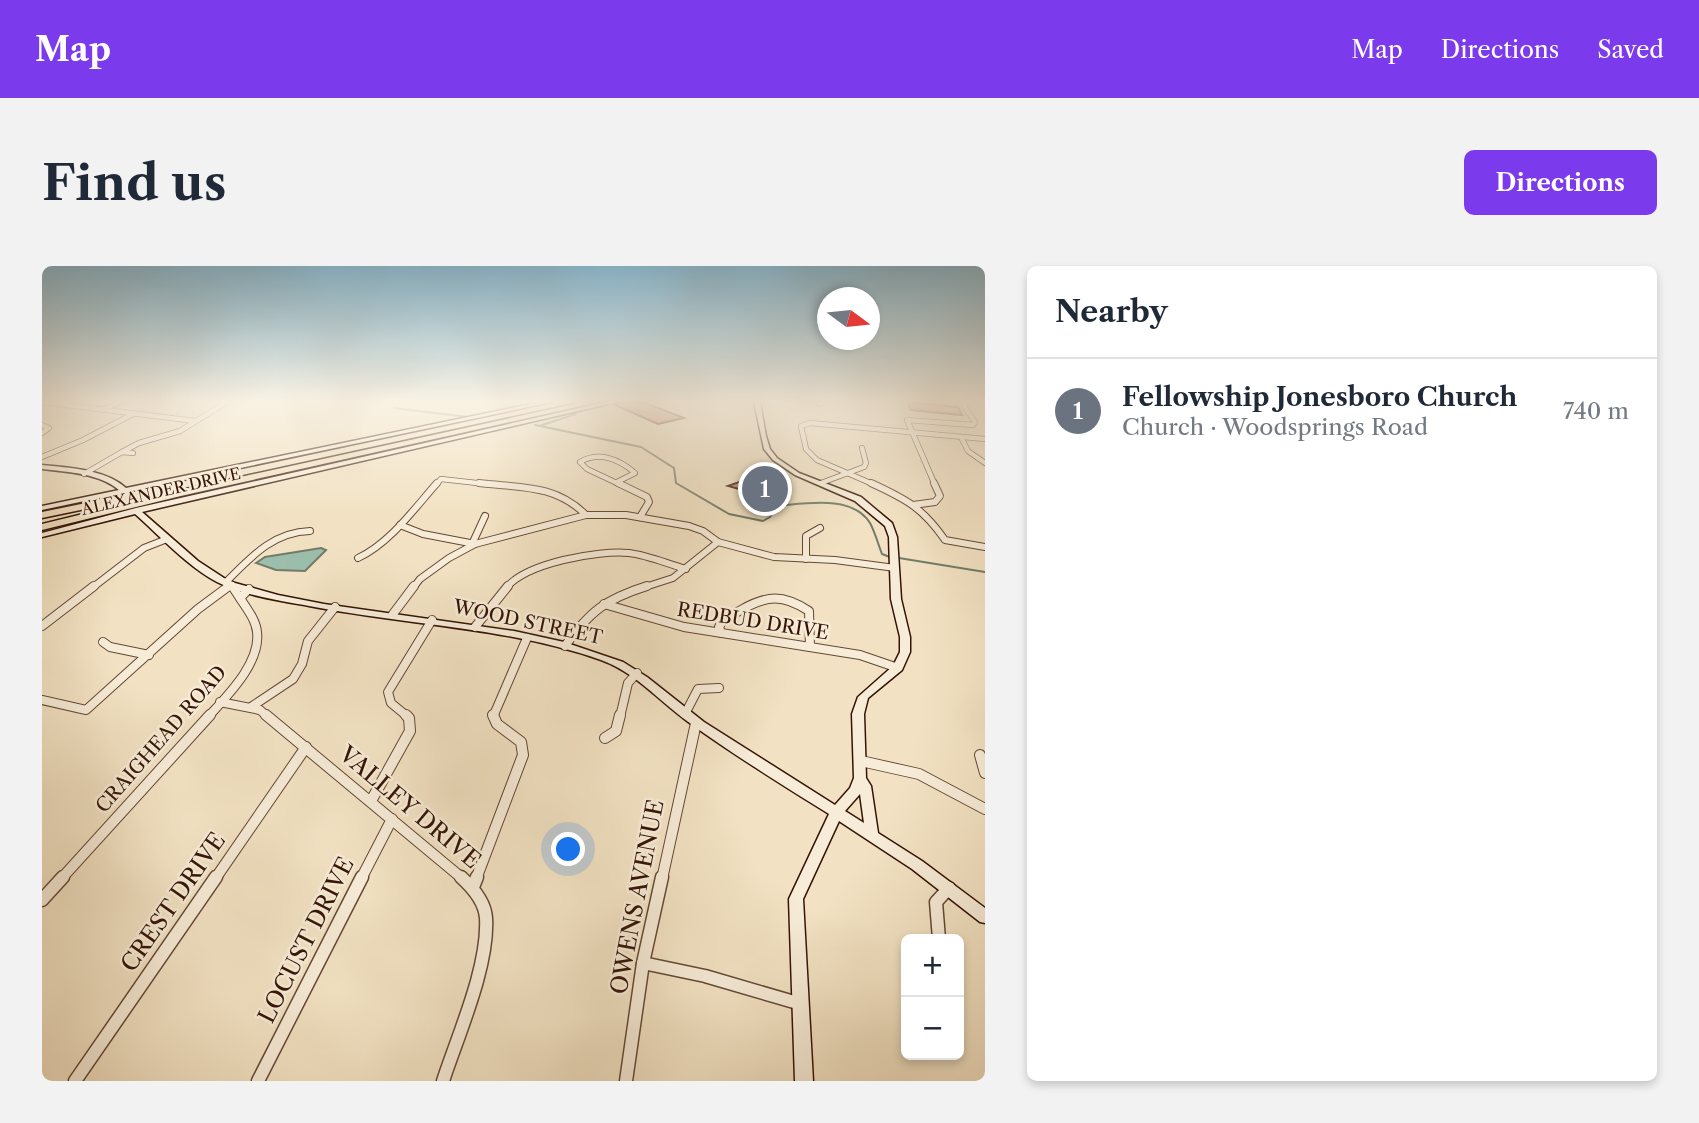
<!DOCTYPE html>
<meta charset="utf-8">
<style>
body{margin:0;font-family:"Libre Caslon Text",serif;background:#f2f2f3;color:#1f2937}
.controls{position:absolute;right:21px;bottom:21px;display:grid;overflow:hidden;border-radius:10px;box-shadow:0 4px 10px #0003}
.controls button{width:63px;height:63px;display:grid;place-items:center;padding:0;border:0;border-bottom:2px solid #e0e1e3;background:#fff;color:#1f2937;font:35px sans-serif}
.compass{position:absolute;left:775px;top:21px;width:63px;height:63px;border-radius:50%;background:#fff;box-shadow:0 4px 10px #0003;rotate:105deg}
.you{position:absolute;left:527px;top:584px;width:24px;height:24px;margin:-18px;border:5px solid #fff;border-radius:50%;background:#1a73e8;box-shadow:0 0 0 10px #1a73e833}
.badge{display:grid;place-items:center;width:46px;height:46px;border-radius:50%;background:#7c3aed;color:#fff;font-size:23px;font-weight:700}
.pin{position:absolute;translate:-50% -50%;border:4px solid #fff;box-shadow:0 2px 7px #0006}
.list{margin:0;padding:0;list-style:none}
h2{display:flex;justify-content:space-between;align-items:center;height:91px;margin:0;padding:0 28px;font-size:30px}
h2 small{font-size:23px;font-weight:400;color:#747a83}
.list li{display:grid;grid-template-columns:46px 1fr auto;gap:21px;align-items:center;box-sizing:border-box;height:105px;padding:0 28px;border-top:2px solid #e0e1e3}
.list b{display:block;font-size:26px;white-space:nowrap}
.list p{margin:0;font-size:23px;white-space:nowrap;color:#747a83}
.list em{font-size:23px;font-style:normal;color:#747a83}
.map{position:relative;flex:none;width:943px;height:815px;overflow:hidden;border-radius:10px}
header{display:flex;align-items:center;gap:42px;box-sizing:border-box;height:98px;padding:0 35px;background:#7c3aed;color:#fff}
header strong{font-size:33px}
nav{display:flex;gap:38px;margin-inline-start:auto;font-size:24px}
.intro{display:flex;align-items:center;justify-content:space-between;box-sizing:border-box;height:168px;padding:0 42px}
h1{margin:0;font-size:49px}
.button{padding:18px 32px;border-radius:10px;background:#7c3aed;color:#fff;font-size:24px;font-weight:700}
main{display:flex;gap:42px;padding:0 42px}
aside{flex:1;background:#fff;border-radius:10px;box-shadow:0 4px 10px #0003}
.map>svg:first-child{display:block}
</style>
<header>
<strong>Map</strong>
<nav><a>Map</a><a>Directions</a><a>Saved</a></nav>
</header>
<div class="intro"><h1>Find us</h1><a class="button">Directions</a></div>
<main>
<div class="map">
<svg width="943" height="815" viewBox="0 0 943 815">
<rect width="100%" height="100%" fill="#f2e2c3"/>
<filter id="stains"><feTurbulence type="fractalNoise" baseFrequency=".00286" numOctaves="4"/><feColorMatrix values="0 0 0 0 .2 0 0 0 0 .09 0 0 0 0 .02 0 0 0 .5 -.17"/></filter>
<radialGradient id="worn" r=".72"><stop offset=".6" stop-color="#630" stop-opacity="0"/><stop offset="1" stop-color="#630" stop-opacity=".3"/></radialGradient>
<polygon fill="#9cbfad" stroke="#737b6a" stroke-width="2" points="279,282 284,284 263,305 234,304 214,297 223,291"/>
<g fill="none" stroke-linecap="round" stroke-linejoin="round">
<g stroke="#737b6a" stroke-width="2">
<polyline points="352,142 426,151"/>
<path d="M493,159L599,181L632,202L634,217L687,248L721,255L728,251L734,240C762,238 810,228 828,257C833,266 836,278 840,288L848,291"/>
<polyline points="497,160 534,148"/>
<polyline points="857,292 943,306"/>
</g>
</g>
<g fill="#d08576" stroke="#351406" stroke-width="2">
<polygon points="582,136 601,136 642,152 616,158 573,139"/>
<polygon points="866,136 916,141 920,149 869,144"/>
<polygon points="703,214 720,221 734,216 745,220 728,227 733,229 726,231 686,220"/>
</g>
<g fill="none" stroke-linecap="round" stroke-linejoin="round">
<defs>
<g id="street-far4">
<polyline points="0,136 153,155"/>
<polyline points="777,138 781,136"/>
<polyline points="63,143 78,136"/>
<polyline points="0,159 7,162 0,167"/>
<polyline points="919,171 926,185 943,197"/>
<polyline points="80,186 97,177 138,165 185,136"/>
<polyline points="0,191 41,174 91,148"/>
<polyline points="42,208 80,186 91,187"/>
<path d="M575,216L593,207C577,193 557,185 538,196L545,203L579,219"/>
<polyline points="779,217 822,201 824,197 820,182"/>
<polyline points="394,219 399,213 453,219"/>
<polyline points="833,219 775,194 764,183 759,160 768,157 943,173"/>
<polyline points="893,219 865,154 931,159 933,156 922,140 926,136"/>
</g>
<g id="street-far3">
<path d="M437,217C478,222 513,218 544,249"/>
<polyline points="576,217 605,231 607,236 598,251"/>
<path d="M829,217C864,233 881,242 903,274L943,281"/>
<polyline points="871,239 893,236 898,230 892,217"/>
<polyline points="358,259 381,268 433,278"/>
<polyline points="431,276 443,250"/>
<path d="M316,292C348,277 372,243 395,217"/>
<polyline points="764,293 764,270 778,262"/>
<path d="M184,316C209,291 231,266 268,265"/>
<polyline points="50,322 102,282 125,273"/>
<polyline points="185,322 189,319 191,322"/>
<polyline points="371,322 378,313 407,292 433,278 544,249 584,249 647,260 661,265 676,276 732,291 793,294 853,302"/>
<path d="M464,322C484,297 556,284 587,287C605,289 626,298 644,303"/>
<polyline points="600,322 631,312 676,276"/>
</g>
<g id="street-far2">
<polyline points="190,320 198,332"/>
<polyline points="562,338 642,361 818,389 856,402"/>
<polyline points="351,348 372,320"/>
<polyline points="0,360 52,320"/>
<polyline points="433,361 466,320"/>
<path d="M679,367L677,361C681,352 690,349 699,344C725,329 741,328 767,345L768,381"/>
<polyline points="61,376 68,381 107,389"/>
<path d="M523,380C548,345 564,333 605,320"/>
<polyline points="0,434 44,444 156,343 187,320"/>
<polyline points="178,436 218,444 226,451"/>
<polyline points="209,441 251,413 260,398 266,375 293,341"/>
<polyline points="643,448 656,423 677,422"/>
<path d="M166,451C185,430 219,397 215,366C214,354 205,343 198,332L207,323"/>
<polyline points="366,451 349,437 346,426 390,354"/>
<polyline points="451,451 485,372"/>
<polyline points="578,451 586,417 595,407"/>
</g>
<g id="street-far1">
<polyline points="224,449 421,613"/>
<polyline points="563,472 574,465 578,449"/>
<polyline points="938,489 943,507"/>
<polyline points="819,495 877,508 943,543"/>
<polyline points="329,535 368,465 367,452 364,449"/>
<polyline points="19,613 168,449"/>
<polyline points="173,613 264,481"/>
<polyline points="319,613 350,553"/>
<polyline points="434,613 481,489 479,476 455,458 451,449"/>
<polyline points="620,613 654,457"/>
</g>
<g id="street">
<polyline points="431,621 435,611"/>
<polyline points="0,634 21,611"/>
<polyline points="897,673 894,636 907,622"/>
<polyline points="601,697 663,710 759,738"/>
<polyline points="33,815 174,611"/>
<polyline points="216,815 320,611"/>
<path d="M401,815C416,769 447,700 444,652C443,636 430,621 419,611"/>
<polyline points="584,815 601,697 620,611"/>
</g>
<g id="secondary">
<path d="M498,136H510L0,244V240L77,224C57,207 25,206 0,203V199C27,202 63,203 84,222Z"/>
<path d="M564,136H575L100,246L156,295L182,312L193,317L236,329L282,338L472,365L522,376L581,396L605,411L662,456L793,539L808,522L812,512L810,448L816,431L851,400L858,386V371L849,333L847,271L843,260L813,235L753,209L731,194L722,183L712,136H718L724,170L728,183L735,192L757,207L819,231L850,257L855,271L859,333L868,371V386L860,404L826,432L822,448L824,512L829,520L836,567L880,595L943,642V657L938,656L870,603L797,555L761,633L771,815H753L747,633L787,548C739,518 690,488 645,455C616,434 593,406 559,394C465,361 364,359 267,340C239,335 200,329 175,316C144,299 119,271 93,248L0,271V267L94,242ZM818,528L822,557L803,545Z"/>
</g>
<g id="highway">
<polygon points="542,136 557,136 139,230 0,264 0,258 139,224"/>
<polygon points="49,236 53,237 53,241 0,252 0,246"/>
</g>
</defs>
<use href="#street-far4" stroke="#644835" stroke-width="6"/>
<use href="#street-far3" stroke="#644835" stroke-width="8"/>
<use href="#street-far2" stroke="#644835" stroke-width="10"/>
<use href="#street-far1" stroke="#644835" stroke-width="12"/>
<use href="#street" stroke="#644835" stroke-width="15"/>
<use href="#secondary" stroke="#351406" stroke-width="3"/>
<use href="#highway" stroke="#351406" stroke-width="3"/>
<use href="#street-far4" stroke="#f7ecd8" stroke-width="4.5"/>
<use href="#street-far3" stroke="#f7ecd8" stroke-width="6"/>
<use href="#street-far2" stroke="#f7ecd8" stroke-width="8"/>
<use href="#street-far1" stroke="#f7ecd8" stroke-width="10"/>
<use href="#street" stroke="#f7ecd8" stroke-width="12"/>
<use href="#secondary" fill="#f7ecd8" fill-rule="evenodd"/>
<use href="#highway" fill="#f2e2c3" fill-rule="evenodd"/>
</g>
<linearGradient id="sky" x2="0" y2="1"><stop stop-color="#89b8d0"/><stop offset="0.54" stop-color="#f9f2e4"/><stop offset="1" stop-color="#f9f2e4" stop-opacity="0"/></linearGradient>
<rect width="943" height="250" fill="url(#sky)"/>
<g text-anchor="middle" dominant-baseline="central" stroke-width="5" stroke-linejoin="round" paint-order="stroke">
<g font-size="16" fill="#351406" stroke="#f7ecd8">
<text transform="translate(119 225) rotate(-13)">ALEXANDER DRIVE</text>
</g>
<g font-size="19" fill="#351406" stroke="#f7ecd8">
<text transform="translate(711 355) rotate(9)">REDBUD DRIVE</text>
<text transform="translate(486 356) rotate(12)">WOOD STREET</text>
<text transform="translate(119 473) rotate(-49)">CRAIGHEAD ROAD</text>
</g>
<g font-size="23" fill="#351406" stroke="#f7ecd8">
<text transform="translate(368 541) rotate(40)">VALLEY DRIVE</text>
<text transform="translate(595 631) rotate(-79)">OWENS AVENUE</text>
<text transform="translate(131 636) rotate(-55)">CREST DRIVE</text>
<text transform="translate(264 674) rotate(-63)">LOCUST DRIVE</text>
</g>
</g>
<rect width="100%" height="100%" filter="url(#stains)"/>
<rect width="100%" height="100%" fill="url(#worn)"/>
</svg>
<div class="controls">
<button>+</button>
<button>−</button>
</div>
<svg class="compass" viewBox="-18 -18 36 36"><path d="M0-13l5 13h-10z" fill="#e53935"/><path d="M0 13l5-13h-10z" fill="#747a83"/></svg>
<div class="you"></div>
<div class="pin badge" style="left:723px;top:223px;background:#6b7280">1</div>
</div>
<aside>
<h2>Nearby<small></small></h2>
<ul class="list">
<li><span class="badge" style="background:#6b7280">1</span><div><b>Fellowship Jonesboro Church</b><p>Church · Woodsprings Road</p></div><em>740 m</em></li>
</ul>
</aside>
</main>
